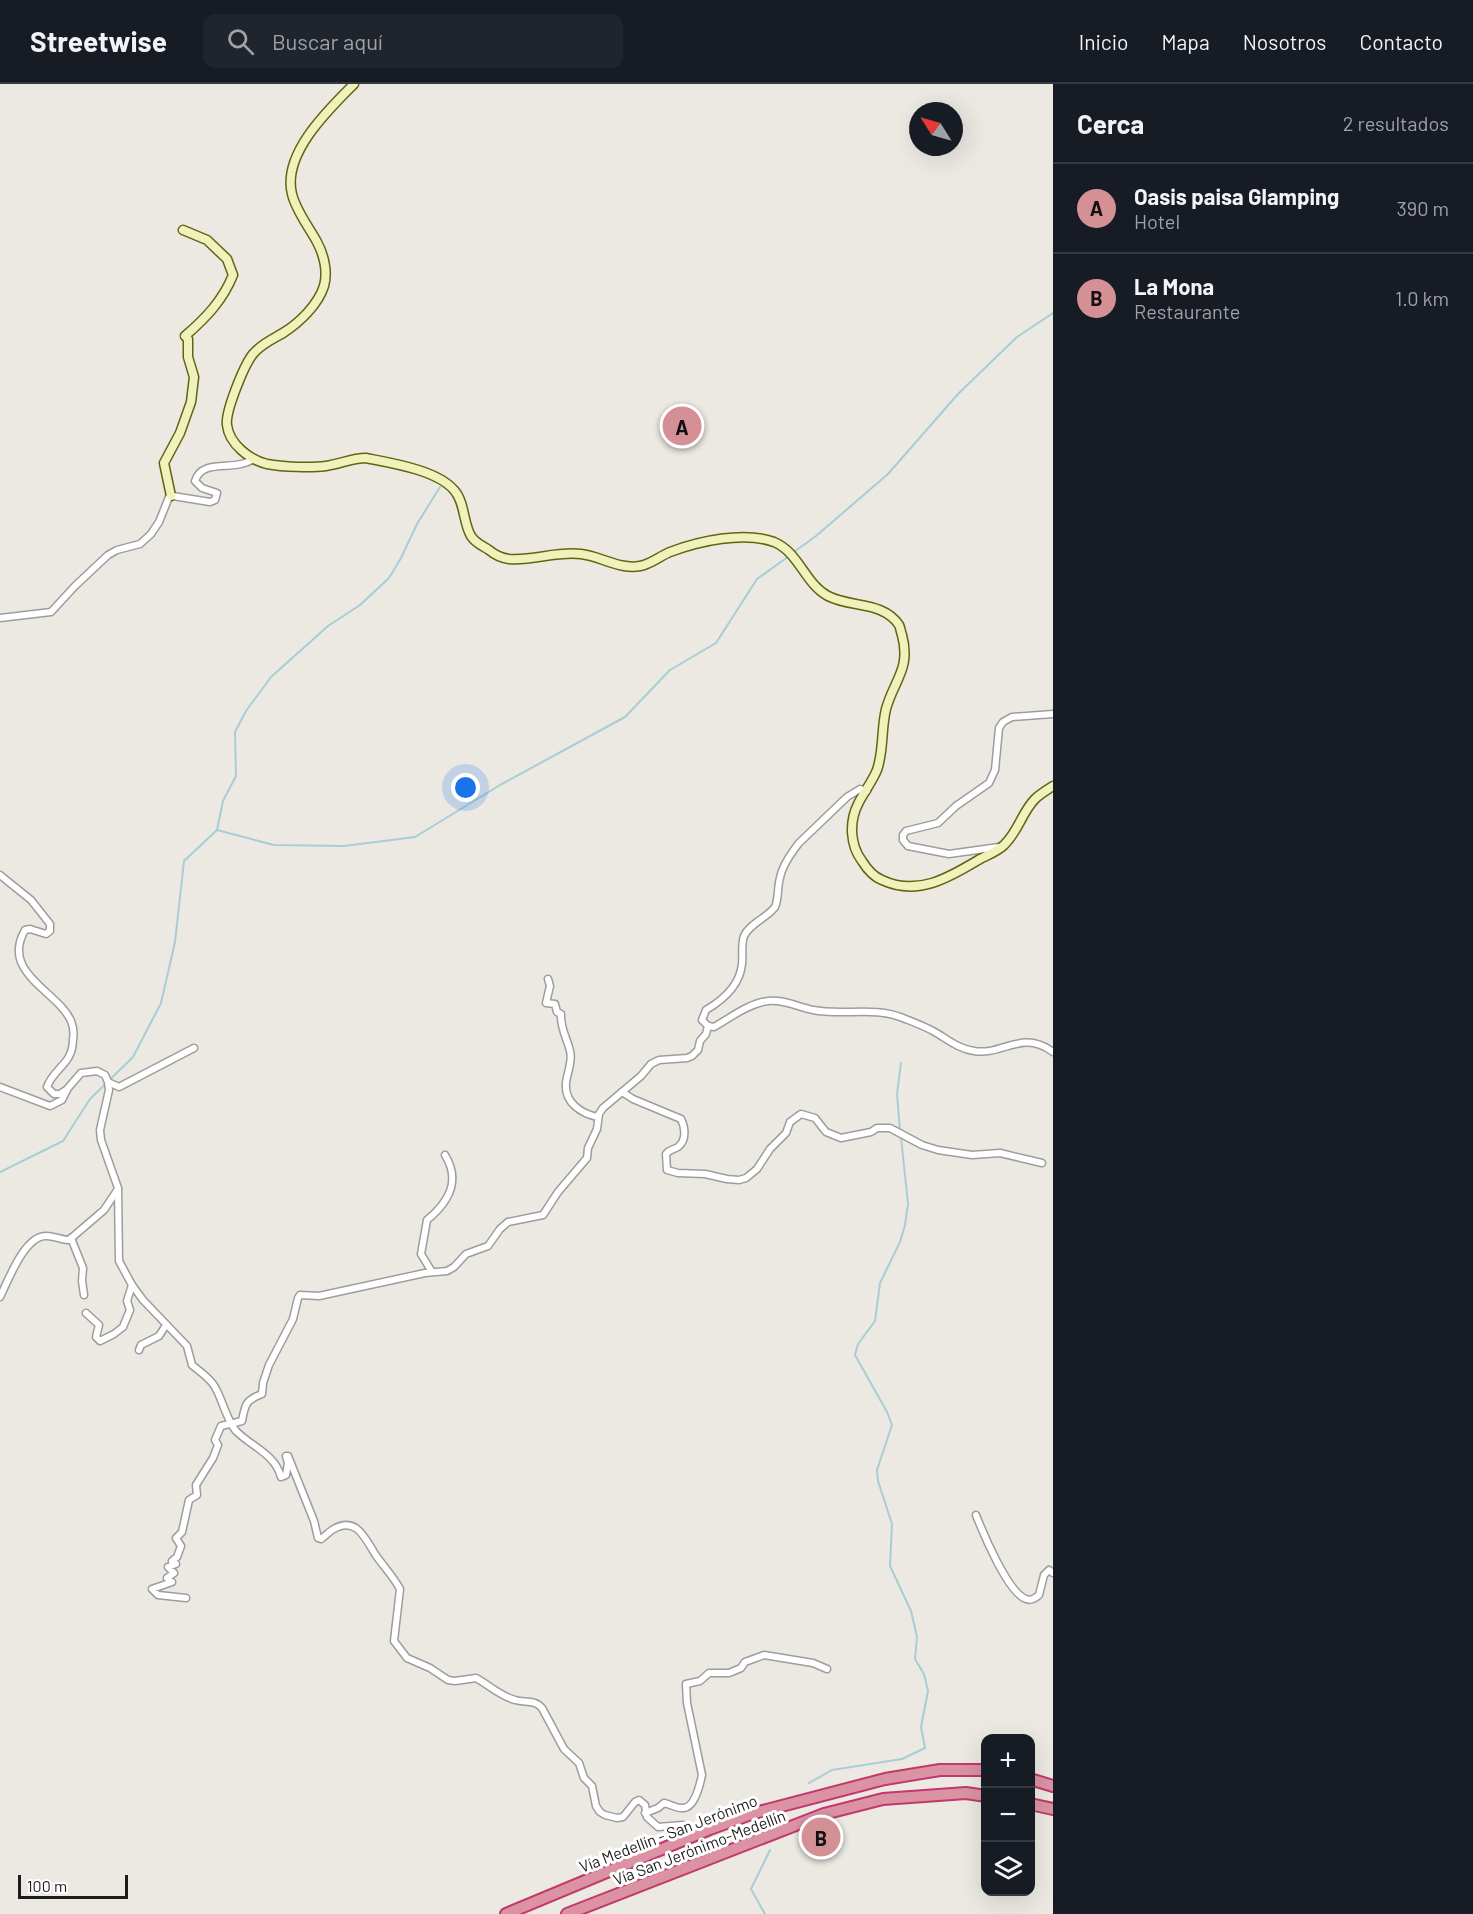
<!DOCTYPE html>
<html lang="es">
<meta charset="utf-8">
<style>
body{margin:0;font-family:Barlow,sans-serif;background:#20242c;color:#f1f3f6}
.controls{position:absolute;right:18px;bottom:18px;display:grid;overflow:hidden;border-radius:12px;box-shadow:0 6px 24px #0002}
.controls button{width:54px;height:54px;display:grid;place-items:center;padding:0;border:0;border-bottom:2px solid #363941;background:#171b24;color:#f1f3f6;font:30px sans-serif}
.compass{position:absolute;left:909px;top:18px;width:54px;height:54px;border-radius:50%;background:#171b24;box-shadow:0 6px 24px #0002;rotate:307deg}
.scale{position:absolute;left:18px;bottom:15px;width:110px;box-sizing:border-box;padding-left:6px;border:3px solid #1c1c1c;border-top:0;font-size:16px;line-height:21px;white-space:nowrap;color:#1c1c1c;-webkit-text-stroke:4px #fff;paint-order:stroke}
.you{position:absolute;left:466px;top:704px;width:21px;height:21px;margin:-15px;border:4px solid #fff;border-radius:50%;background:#1a73e8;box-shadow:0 0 0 9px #1a73e833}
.badge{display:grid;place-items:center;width:39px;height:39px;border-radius:50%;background:#d49095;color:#111;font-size:20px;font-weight:700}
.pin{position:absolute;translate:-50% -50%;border:3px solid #fff;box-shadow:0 2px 6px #0006}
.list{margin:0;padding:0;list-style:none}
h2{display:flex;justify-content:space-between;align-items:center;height:78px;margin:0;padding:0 24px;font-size:26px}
h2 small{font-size:20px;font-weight:400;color:#9ea1a6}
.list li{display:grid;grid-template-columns:39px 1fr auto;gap:18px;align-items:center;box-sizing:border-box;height:90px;padding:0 24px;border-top:2px solid #363941}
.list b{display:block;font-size:22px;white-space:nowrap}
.list p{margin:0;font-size:20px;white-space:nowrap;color:#9ea1a6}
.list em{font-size:20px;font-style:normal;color:#9ea1a6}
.icon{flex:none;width:33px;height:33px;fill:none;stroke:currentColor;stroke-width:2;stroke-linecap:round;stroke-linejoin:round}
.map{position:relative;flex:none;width:1053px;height:1830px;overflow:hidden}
header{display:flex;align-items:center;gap:36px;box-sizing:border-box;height:84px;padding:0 30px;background:#171b24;border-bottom:2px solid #363941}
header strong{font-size:28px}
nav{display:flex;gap:33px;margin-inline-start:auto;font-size:21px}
.search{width:420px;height:54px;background:#20242c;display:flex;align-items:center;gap:15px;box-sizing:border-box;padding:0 21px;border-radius:12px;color:#9ea1a6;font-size:22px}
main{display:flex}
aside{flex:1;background:#171b24}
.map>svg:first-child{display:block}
</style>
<header>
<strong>Streetwise</strong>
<div class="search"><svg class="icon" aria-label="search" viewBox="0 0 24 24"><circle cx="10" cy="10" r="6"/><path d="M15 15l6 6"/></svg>Buscar aquí</div>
<nav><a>Inicio</a><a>Mapa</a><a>Nosotros</a><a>Contacto</a></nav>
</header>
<main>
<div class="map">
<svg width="1053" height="1830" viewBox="0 0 1053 1830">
<rect width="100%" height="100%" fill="#ece9e3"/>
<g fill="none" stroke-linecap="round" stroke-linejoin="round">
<g stroke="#a8cdd5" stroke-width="2">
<polyline points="794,468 816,452 888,390 958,310 1017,253 1053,229"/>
<polyline points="217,746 274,761 344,762 415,753 500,701 625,633 670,586 716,559 757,495 789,472"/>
<polyline points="900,1047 897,1010 901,979"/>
<polyline points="0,1088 63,1057 90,1015 133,973 161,919 175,858 184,777 217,746 223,717 236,692 235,648 246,627 271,593 328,542 360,521 389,494 401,474 417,440 440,403"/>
<polyline points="809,1699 832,1686 902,1675 925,1664 921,1643 928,1607 924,1590 915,1575 917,1553 911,1527 890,1482 892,1440 878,1397 877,1386 892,1341 887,1328 855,1271 858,1260 875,1237 880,1199 900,1158 905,1141 908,1120 901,1053"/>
<polyline points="765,1830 751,1805 770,1766"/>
</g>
<defs>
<g id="street">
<path d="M0,534L51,528L75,502L108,471L117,466L140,460L151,450L159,438L169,413L173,412L210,418L215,416L217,409L202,404L195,397C201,377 226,384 241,380C246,379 250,377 255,375"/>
<path d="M867,707L860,705L847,713L799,759C792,768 782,782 780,794C777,804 779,814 775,823C767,834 750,839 744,852C741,860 743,871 742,880C740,901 723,916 706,926L702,936L708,942L714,943C730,934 749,919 768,917C783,915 798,923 813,926C843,932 874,922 903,934C913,938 924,942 933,947C946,954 958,965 974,967C1002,972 1022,945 1053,968"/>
<polyline points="999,763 949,770 908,762 903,756 903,751 906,747 938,739 956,722 989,699 995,686 999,644 1003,638 1012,633 1053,630"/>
<path d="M0,791L31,816L50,840V847L46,850L30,845L25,846C0,889 58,907 71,937C73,942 74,950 73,955C73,981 54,983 47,1003L54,1010H60L66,1006"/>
<path d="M548,895L550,902L546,919L555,920L557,928L561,930C560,944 567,954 570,967C573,977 567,989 566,999C564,1019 582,1030 598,1033"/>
<polyline points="108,998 119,1003 194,964"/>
<path d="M0,1003L50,1022L62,1016L68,1004L81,989L97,987L105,991L108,998L109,1006L100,1046L101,1056L118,1104L119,1177L132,1201L143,1216L187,1262L192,1281C199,1287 207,1292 213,1300C222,1312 225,1334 236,1347C252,1363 275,1370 281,1393L286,1391L288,1379L286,1372H288L314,1437L318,1454L321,1455C325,1452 328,1449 332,1446C356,1431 365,1454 375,1470C383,1482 393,1492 400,1505L394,1557L407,1574L430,1584L448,1596L455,1597L476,1594C489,1601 500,1612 515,1616C525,1619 534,1615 542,1624L564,1665L579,1679L584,1694L592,1702L596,1722L600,1728L605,1731L617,1734L623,1733L635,1718L639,1716L645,1721L647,1733L658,1743L683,1741L687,1743"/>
<path d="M622,1008L633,1015L681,1035C685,1043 687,1056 678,1063C673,1066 670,1065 666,1070L667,1086L678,1089L705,1090L727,1095L739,1096L746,1094L757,1085L770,1065L786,1049L790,1038L801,1030L815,1034L826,1048L841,1054L871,1048L877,1044H890L922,1061L938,1066L972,1071L1000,1069L1042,1079"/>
<polyline points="71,1154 83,1184 82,1197 84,1211"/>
<path d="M432,1188L421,1170L427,1136C449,1118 461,1097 445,1071"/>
<path d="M0,1213C8,1197 24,1153 45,1152C52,1151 61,1156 69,1156L104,1126L118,1105"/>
<polyline points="86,1229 99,1241 96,1253 100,1257 114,1250 123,1243 130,1226 127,1217 132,1201"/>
<polyline points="139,1266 141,1261 159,1252 166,1241"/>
<path d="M976,1431C983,1449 1008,1509 1026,1515C1032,1517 1035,1514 1039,1511L1044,1491L1049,1486L1053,1489"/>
<path d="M186,1514L158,1511L152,1505L172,1498L167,1494L174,1489L168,1483L176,1480L172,1477L177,1473L181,1462L176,1454L182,1448L189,1416L197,1411L196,1401L213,1374L218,1361L215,1356L221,1342L242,1337C245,1320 246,1316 262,1310L263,1299L269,1281L293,1235L298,1214L300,1211L319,1212L425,1189L447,1187L454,1183L466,1170L488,1162L500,1145L508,1138L543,1131L558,1108L587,1074L588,1064L597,1045L599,1030L603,1024L641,992L651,980L659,976L687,974L692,972L698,966L700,957L706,950L708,942"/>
<path d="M645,1729L658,1724L664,1719C670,1720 677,1725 683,1724C695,1724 700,1700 702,1691L687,1619L686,1600L700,1597L709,1589H729L741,1584L745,1578L764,1571L813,1579L827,1585"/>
</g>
<g id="secondary">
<path d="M354,0C328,26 282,70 292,110C296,127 309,143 317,158C324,171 328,188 324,202C318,221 299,239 283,249C273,255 261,260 253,270C244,281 225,328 227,341C229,360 250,376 267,380C283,383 311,384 326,382C340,380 352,374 366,374C391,379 437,386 454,406C465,418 463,439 471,452C475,459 483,462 489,466C495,471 501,474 509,475C533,477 556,467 581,470C600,472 620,486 640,482C651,480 660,472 670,468C699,457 744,447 774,458C799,468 805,500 828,512C851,524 883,517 899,541C900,542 901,549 902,551C911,585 894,596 886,625C881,645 884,666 877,686C872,698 864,708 858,720C849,738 850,761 862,777C867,785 874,793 882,796C918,813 950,793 980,775C988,771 998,767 1004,761C1018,748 1022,728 1035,715C1040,710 1047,706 1053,702"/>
<path d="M171,412L164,379L180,349L191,318L194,293L188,273V255L185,252C206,234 223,216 233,191L227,175L207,156L183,146"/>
</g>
<g id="highway">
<polyline points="1030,1695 1053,1702"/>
<polyline points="1030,1720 1053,1725"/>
<polyline points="506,1830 710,1745 751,1730 885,1695 940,1686 986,1686"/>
<polyline points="567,1830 824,1730 883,1715 966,1709 986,1712"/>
</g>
</defs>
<use href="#street" stroke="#9d9d9d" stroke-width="9"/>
<use href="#secondary" stroke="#606511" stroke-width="11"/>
<use href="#highway" stroke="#c2386e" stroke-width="14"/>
<use href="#street" stroke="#fff" stroke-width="6"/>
<use href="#secondary" stroke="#f1f1bc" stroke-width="8"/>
<use href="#highway" stroke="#db93a4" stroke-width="10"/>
</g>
<g text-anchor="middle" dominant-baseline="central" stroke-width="6" stroke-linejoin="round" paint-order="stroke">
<g font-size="16" fill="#1c1c1c" stroke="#fff">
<text transform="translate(668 1749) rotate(-21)">Vía Medellín - San Jerónimo</text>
<text transform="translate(699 1763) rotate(-21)">Vía San Jerónimo-Medellín</text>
</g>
</g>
</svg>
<div class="controls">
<button>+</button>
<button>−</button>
<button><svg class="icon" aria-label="layers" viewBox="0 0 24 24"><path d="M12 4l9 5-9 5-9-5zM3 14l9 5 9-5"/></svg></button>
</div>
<svg class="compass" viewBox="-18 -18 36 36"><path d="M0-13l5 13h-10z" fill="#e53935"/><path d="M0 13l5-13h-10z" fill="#9ea1a6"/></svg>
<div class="scale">100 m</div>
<div class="you"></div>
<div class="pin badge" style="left:682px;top:342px">A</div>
<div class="pin badge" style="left:821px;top:1753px">B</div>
</div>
<aside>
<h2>Cerca<small>2 resultados</small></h2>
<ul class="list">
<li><span class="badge">A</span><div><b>Oasis paisa Glamping</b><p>Hotel</p></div><em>390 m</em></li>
<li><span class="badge">B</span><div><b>La Mona</b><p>Restaurante</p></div><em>1.0 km</em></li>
</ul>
</aside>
</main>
